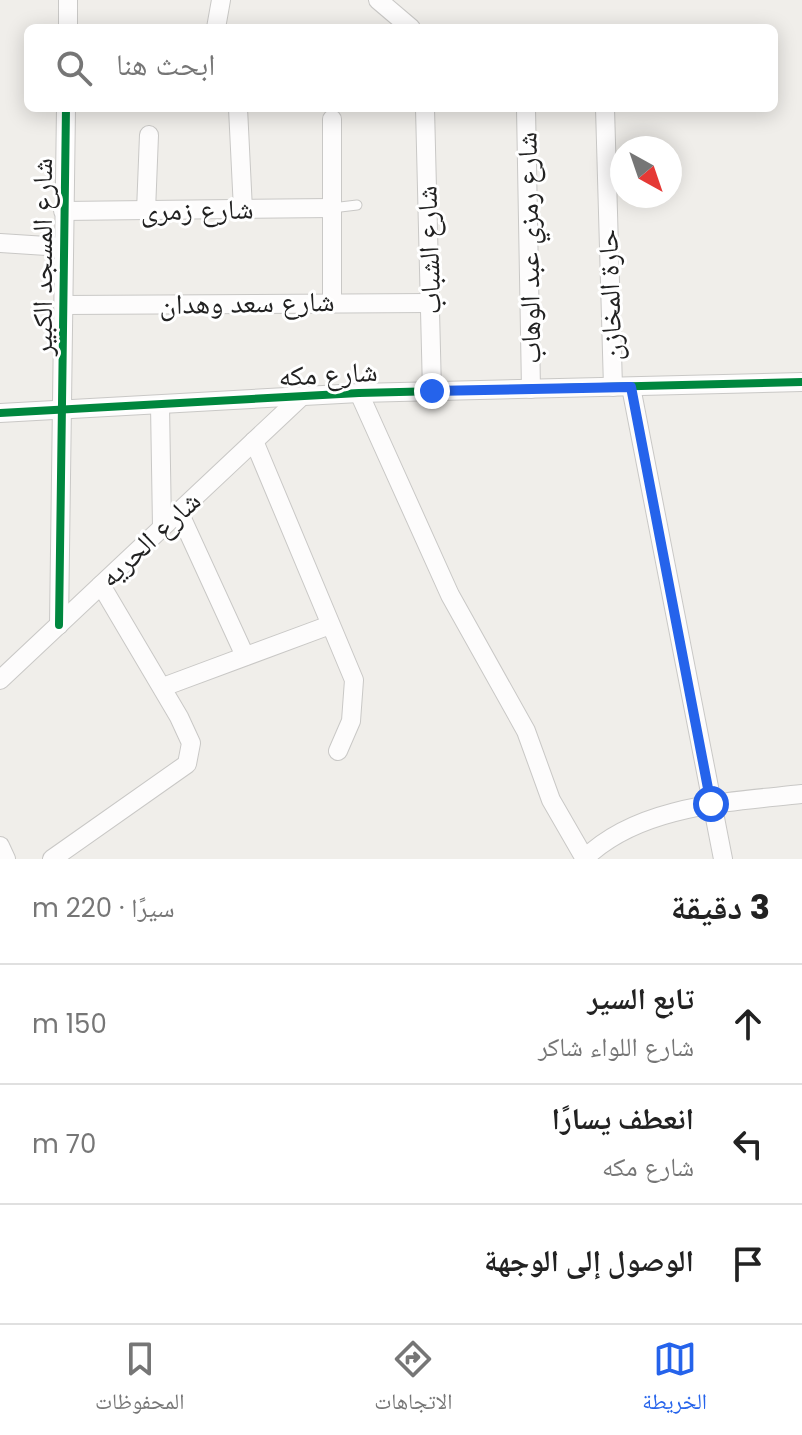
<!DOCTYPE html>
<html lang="ar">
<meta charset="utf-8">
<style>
body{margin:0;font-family:Poppins,"Noto Naskh Arabic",sans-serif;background:#f2f2f2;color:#222;direction:rtl}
.compass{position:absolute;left:610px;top:136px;width:72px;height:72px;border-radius:50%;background:#fff;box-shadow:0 4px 20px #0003;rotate:140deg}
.stop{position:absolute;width:24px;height:24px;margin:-18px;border:6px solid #2563eb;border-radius:50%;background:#fff}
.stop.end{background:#2563eb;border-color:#fff;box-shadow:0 2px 8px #0008}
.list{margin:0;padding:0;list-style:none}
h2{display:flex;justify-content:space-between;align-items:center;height:104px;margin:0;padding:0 32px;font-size:34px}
h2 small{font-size:26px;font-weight:400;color:#767676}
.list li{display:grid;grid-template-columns:52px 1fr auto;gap:24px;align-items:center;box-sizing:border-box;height:120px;padding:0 32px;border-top:2px solid #e0e0e0}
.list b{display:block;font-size:30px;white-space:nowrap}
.list p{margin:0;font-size:26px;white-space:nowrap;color:#767676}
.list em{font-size:26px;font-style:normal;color:#767676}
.icon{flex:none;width:44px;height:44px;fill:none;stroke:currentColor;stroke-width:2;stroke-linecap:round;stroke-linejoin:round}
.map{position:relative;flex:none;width:802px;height:859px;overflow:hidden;direction:ltr}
.search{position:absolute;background:#fff;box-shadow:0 4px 20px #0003;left:24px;right:24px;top:24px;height:88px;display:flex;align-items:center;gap:20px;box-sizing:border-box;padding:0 28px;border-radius:12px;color:#767676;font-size:30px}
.sheet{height:464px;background:#fff}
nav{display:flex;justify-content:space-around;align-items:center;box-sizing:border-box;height:112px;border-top:2px solid #e0e0e0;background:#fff;font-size:22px;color:#767676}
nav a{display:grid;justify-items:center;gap:4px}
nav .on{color:#2563eb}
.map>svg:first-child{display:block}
</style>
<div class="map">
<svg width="802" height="859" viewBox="0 0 802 859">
<rect width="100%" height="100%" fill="#f0eeea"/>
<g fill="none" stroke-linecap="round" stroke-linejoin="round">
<defs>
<polyline id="lane" points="332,208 357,205"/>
<g id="street">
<polyline points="378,0 411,28"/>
<polyline points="68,28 68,0"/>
<polyline points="216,28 221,0"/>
<polyline points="238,108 243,210"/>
<polyline points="425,108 432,391"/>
<polyline points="526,108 531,389"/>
<polyline points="605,108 613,387"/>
<polyline points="332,119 332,301"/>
<polyline points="63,211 332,208"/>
<polyline points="146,211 149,135"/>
<polyline points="0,243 62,247"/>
<polyline points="63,305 431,303"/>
<polyline points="631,387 723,859"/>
<polyline points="359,393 450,595 526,731 551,800 585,859"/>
<polyline points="160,405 162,527"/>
<polyline points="0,413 359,393 802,382"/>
<polyline points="254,441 354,680 351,721 338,751"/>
<polyline points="179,512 245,656"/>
<polyline points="59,625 66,108"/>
<polyline points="0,680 301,397"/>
<polyline points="163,687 330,625"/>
<polyline points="0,846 6,859"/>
<polyline points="52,859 187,764 191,743 179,717 101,585"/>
<path d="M584,859C639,805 730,802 802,794"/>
</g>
</defs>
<use href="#lane" stroke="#c9c8c6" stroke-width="11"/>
<use href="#street" stroke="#c9c8c6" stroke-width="20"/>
<use href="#lane" stroke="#fdfcfc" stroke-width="9"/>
<use href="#street" stroke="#fdfcfc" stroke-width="18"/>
<defs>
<g id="cycleway">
<polyline points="0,413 359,393 802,382"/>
<polyline points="59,625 66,108"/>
</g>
</defs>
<use href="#cycleway" stroke="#fff" stroke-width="13"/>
<use href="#cycleway" stroke="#00873e" stroke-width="8"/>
</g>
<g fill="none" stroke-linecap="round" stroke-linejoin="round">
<polyline stroke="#2563eb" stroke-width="10" points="432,391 631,387 711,804"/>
</g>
<g text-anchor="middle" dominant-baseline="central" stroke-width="6" stroke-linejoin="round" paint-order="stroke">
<g font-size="28" fill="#222" stroke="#fff">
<text transform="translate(197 210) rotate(-1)">شارع زمرى</text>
<text transform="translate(529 248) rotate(-91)">شارع رمزي عبد الوهاب</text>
<text transform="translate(429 250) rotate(-92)">شارع الشباب</text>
<text transform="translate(42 257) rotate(-90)">شارع المسجد الكبير</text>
<text transform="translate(610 295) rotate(-92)">حارة المخازن</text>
<text transform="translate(247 303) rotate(-1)">شارع سعد وهدان</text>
<text transform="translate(328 374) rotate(-3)">شارع مكه</text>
<text transform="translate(150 539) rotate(-43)">شارع الحريه</text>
</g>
</g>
</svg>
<svg class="compass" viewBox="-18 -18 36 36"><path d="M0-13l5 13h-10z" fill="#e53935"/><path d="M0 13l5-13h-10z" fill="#767676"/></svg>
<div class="stop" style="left:711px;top:804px"></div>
<div class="stop end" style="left:432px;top:391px"></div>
<div class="search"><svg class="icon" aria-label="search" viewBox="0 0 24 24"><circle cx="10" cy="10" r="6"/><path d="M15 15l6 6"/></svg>ابحث هنا</div>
</div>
<section class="sheet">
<h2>3 دقيقة<small>سيرًا · 220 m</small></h2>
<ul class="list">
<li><svg class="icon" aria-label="ahead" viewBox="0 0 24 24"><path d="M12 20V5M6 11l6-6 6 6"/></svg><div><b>تابع السير</b><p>شارع اللواء شاكر</p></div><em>150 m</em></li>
<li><svg class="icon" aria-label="left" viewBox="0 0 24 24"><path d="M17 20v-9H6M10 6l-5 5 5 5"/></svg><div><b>انعطف يسارًا</b><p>شارع مكه</p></div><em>70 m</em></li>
<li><svg class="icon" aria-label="arrive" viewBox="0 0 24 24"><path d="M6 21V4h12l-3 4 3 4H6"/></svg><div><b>الوصول إلى الوجهة</b></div></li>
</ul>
</section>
<nav>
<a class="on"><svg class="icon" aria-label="map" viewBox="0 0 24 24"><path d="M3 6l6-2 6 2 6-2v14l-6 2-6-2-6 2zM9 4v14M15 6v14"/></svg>الخريطة</a>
<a><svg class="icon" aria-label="directions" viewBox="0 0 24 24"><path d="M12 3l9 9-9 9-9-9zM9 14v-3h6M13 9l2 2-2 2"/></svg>الاتجاهات</a>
<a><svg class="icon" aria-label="saved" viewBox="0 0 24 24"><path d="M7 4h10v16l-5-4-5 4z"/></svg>المحفوظات</a>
</nav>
